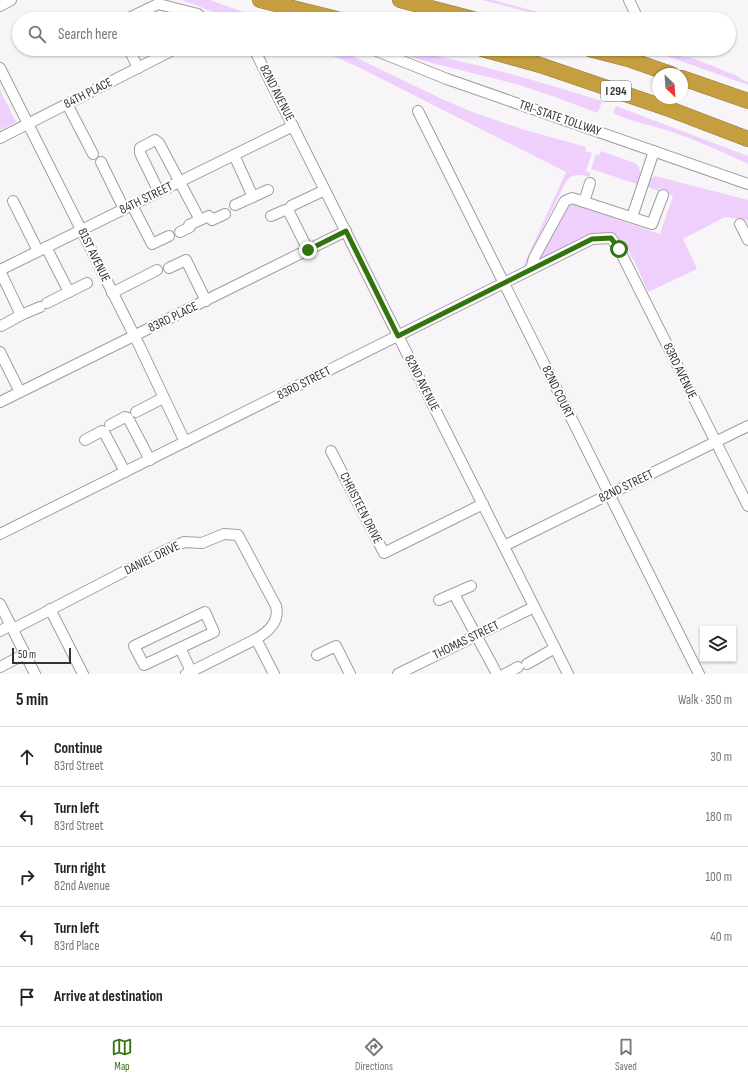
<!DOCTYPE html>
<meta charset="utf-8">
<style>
body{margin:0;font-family:"Sofia Sans Condensed",sans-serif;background:#f2f2f2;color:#222}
.controls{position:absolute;right:12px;bottom:12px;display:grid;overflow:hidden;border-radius:0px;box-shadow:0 1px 3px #0004}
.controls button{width:36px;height:36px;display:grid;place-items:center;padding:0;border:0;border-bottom:1px solid #e0e0e0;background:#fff;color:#222;font:20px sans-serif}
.compass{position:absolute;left:652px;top:68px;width:36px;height:36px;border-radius:50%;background:#fff;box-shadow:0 1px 3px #0004;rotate:155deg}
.scale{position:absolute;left:12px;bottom:10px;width:59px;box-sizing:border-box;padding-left:4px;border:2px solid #333334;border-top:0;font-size:11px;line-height:14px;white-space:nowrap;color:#333334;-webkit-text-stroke:3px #fff;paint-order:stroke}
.stop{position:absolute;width:12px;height:12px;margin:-9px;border:3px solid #33740f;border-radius:50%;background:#fff}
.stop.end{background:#33740f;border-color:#fff;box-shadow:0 1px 4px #0008}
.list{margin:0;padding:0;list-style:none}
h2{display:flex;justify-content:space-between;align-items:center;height:52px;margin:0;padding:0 16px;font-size:17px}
h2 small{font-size:13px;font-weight:400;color:#767676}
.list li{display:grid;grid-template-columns:26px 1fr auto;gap:12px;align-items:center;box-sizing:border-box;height:60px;padding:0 16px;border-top:1px solid #e0e0e0}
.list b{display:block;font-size:15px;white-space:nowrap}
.list p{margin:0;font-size:13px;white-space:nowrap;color:#767676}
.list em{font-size:13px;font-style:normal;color:#767676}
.icon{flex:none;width:22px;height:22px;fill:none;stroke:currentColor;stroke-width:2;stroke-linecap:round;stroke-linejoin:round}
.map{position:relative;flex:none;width:748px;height:674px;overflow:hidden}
.search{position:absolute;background:#fff;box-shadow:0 1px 3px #0004;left:12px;right:12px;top:12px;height:44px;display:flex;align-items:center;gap:10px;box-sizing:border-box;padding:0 14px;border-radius:22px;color:#767676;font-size:15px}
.sheet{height:352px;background:#fff}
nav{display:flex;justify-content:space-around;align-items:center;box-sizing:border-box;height:56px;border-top:1px solid #e0e0e0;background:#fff;font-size:11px;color:#767676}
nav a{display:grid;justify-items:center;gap:2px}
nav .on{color:#33740f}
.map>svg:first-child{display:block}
</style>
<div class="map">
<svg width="748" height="674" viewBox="0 0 748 674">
<rect width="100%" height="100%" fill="#f8f5f9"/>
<g fill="#efd0fd">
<polygon points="182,0 210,0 263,19 232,19"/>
<polygon points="482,0 493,0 565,19 555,19"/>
<path d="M317,49H338L442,99L472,112L525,130L586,147L585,151L592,153L586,171L591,173L589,177C581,175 574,173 567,180L523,269L521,271L566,172L356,66Z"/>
<path d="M388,49C411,49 432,55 455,60C504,71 553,86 602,101L598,113L552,96L516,84L424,61Z"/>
<polygon points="647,49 664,49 669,51 670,53 683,57 690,57 740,77 740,79 748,82 748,85"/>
<polygon points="0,90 16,122 0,130"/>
<path d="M616,106L748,156V164C723,152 698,141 672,132C652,125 631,122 613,113Z"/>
<path d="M601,151L635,163C643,169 640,176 637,184L591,169L596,154L599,155Z"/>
<path d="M655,176L748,200V222L746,220L725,217L683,239L697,269L648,292C639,273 632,247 612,236L541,260L539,258L566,207L569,205H576L660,234L673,196L669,194L668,191L660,188L658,191L648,187C646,181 650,178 655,176Z"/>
</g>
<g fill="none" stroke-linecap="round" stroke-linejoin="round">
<defs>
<g id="minor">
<polyline points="629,0 638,19"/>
<polyline points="0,6 11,0"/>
<polyline points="127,19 158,4 198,14 202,19"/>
<polyline points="176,19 174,16 185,11"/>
<polyline points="129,49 138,68"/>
<polyline points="254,49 568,674"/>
<polyline points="372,49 447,79 748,184"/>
<polyline points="0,68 139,345 185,442"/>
<polyline points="67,104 93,154"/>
<polyline points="418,111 699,674"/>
<polyline points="0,138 175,49"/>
<polyline points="234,155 253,197"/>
<polyline points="101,162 124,209"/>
<polyline points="159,192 140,153 140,148 155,140 159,143 200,220 209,216 212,220 225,214"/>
<polyline points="13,201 38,251"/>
<polyline points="584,202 590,183"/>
<polyline points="132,205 152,244 169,236"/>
<polyline points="235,205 268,190"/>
<polyline points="291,206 325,190"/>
<polyline points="271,216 285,210 289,212 308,250"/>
<polyline points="632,217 654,151"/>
<polyline points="740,224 748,240"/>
<polyline points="180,232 190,227 189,225 200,220"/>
<polyline points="46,247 69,292"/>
<polyline points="169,268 186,260 206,301"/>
<polyline points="531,269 534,258 565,201 572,198 652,224 663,195"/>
<polyline points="0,270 293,126"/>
<polyline points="0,271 21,315 1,326"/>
<polyline points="112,293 157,270"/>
<polyline points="47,303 87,283"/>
<polyline points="21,315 40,307"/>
<polyline points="0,352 20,392"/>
<polyline points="0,402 346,231"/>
<polyline points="136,412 163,398"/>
<polyline points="110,425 125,417 128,418 150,460"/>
<polyline points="85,440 102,431 104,432 125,472"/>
<polyline points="331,451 384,553 483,504"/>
<polyline points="0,534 592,239 611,238 619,249 748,506"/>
<polyline points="504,546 748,426"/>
<polyline points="454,594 497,674"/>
<polyline points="439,600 471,586"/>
<polyline points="0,604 35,674"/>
<polyline points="50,609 83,674"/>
<path d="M13,629L162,552L184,542L202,543L224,534L238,535L276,606C280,622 268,632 256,639L186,674"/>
<polyline points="0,631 11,625"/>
<polyline points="256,639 274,674"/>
<polyline points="180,648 214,632 205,612 134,646 144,665 180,648 191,671"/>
<polyline points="317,655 336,646 350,674"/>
<polyline points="527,664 555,648"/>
<polyline points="0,667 25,654"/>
<polyline points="398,674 534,607"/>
<polyline points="505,674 518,667"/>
</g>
<g id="highway">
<polyline points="260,0 337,19"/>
<polyline points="400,0 473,19"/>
<polyline points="482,49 540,65 672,110 748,139"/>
<polyline points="589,49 628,59 671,74"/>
<polyline points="682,78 748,101"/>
</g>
</defs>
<use href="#minor" stroke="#a09ea1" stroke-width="12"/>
<use href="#highway" stroke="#92793b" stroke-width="16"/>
<use href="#minor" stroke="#fff" stroke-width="10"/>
<use href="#highway" stroke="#c59e3f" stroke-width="15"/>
</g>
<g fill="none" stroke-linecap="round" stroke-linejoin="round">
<polyline stroke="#33740f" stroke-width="5" points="308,250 346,231 398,336 592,239 611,238 619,249"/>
</g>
<g text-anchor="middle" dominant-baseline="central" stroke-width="4" stroke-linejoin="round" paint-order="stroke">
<rect fill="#fff" stroke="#707071" stroke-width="1" x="601" y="81" width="30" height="20" rx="3"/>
<g font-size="12" font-weight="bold" fill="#333334">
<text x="616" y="91">I 294</text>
</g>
<g font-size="13" fill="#333334" stroke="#fff">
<text transform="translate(88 93) rotate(-27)">84TH PLACE</text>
<text transform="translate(277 93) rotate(63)">82ND AVENUE</text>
<text transform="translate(560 118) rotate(19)">TRI-STATE TOLLWAY</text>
<text transform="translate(146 198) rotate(-26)">84TH STREET</text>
<text transform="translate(94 255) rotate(64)">81ST AVENUE</text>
<text transform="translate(173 317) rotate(-26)">83RD PLACE</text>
<text transform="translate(680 371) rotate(64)">83RD AVENUE</text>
<text transform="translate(304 383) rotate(-27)">83RD STREET</text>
<text transform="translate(422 383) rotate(63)">82ND AVENUE</text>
<text transform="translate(558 392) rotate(64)">82ND COURT</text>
<text transform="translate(626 486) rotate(-26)">82ND STREET</text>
<text transform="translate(361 508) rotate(63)">CHRISTEEN DRIVE</text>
<text transform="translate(152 558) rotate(-26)">DANIEL DRIVE</text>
<text transform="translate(466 640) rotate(-26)">THOMAS STREET</text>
</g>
</g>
</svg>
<div class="controls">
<button><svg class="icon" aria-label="layers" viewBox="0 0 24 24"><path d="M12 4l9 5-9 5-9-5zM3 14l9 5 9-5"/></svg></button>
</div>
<svg class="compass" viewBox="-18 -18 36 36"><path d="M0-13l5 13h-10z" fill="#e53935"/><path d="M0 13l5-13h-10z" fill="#767676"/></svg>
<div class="scale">50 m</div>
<div class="stop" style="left:619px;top:249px"></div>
<div class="stop end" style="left:308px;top:250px"></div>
<div class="search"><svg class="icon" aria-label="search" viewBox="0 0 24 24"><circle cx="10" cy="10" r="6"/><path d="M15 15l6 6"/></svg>Search here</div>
</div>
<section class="sheet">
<h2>5 min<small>Walk · 350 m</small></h2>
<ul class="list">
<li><svg class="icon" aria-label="ahead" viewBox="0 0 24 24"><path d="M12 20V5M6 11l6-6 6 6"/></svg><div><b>Continue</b><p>83rd Street</p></div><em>30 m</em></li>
<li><svg class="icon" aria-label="left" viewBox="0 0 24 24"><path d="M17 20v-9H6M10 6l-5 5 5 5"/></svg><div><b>Turn left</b><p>83rd Street</p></div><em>180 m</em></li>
<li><svg class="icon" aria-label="right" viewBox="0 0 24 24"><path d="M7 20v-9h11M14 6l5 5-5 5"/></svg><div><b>Turn right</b><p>82nd Avenue</p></div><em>100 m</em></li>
<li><svg class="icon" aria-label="left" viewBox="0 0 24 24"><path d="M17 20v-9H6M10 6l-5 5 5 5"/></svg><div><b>Turn left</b><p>83rd Place</p></div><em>40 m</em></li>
<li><svg class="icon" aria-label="arrive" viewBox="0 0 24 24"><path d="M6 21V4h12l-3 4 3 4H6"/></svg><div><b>Arrive at destination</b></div></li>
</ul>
</section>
<nav>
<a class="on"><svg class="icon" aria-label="map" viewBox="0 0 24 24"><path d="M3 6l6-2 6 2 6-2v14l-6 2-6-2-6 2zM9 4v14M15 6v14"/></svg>Map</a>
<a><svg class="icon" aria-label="directions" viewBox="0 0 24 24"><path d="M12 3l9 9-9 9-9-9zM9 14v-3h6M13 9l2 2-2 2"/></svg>Directions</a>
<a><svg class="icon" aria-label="saved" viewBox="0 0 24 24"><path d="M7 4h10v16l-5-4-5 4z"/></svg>Saved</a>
</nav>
